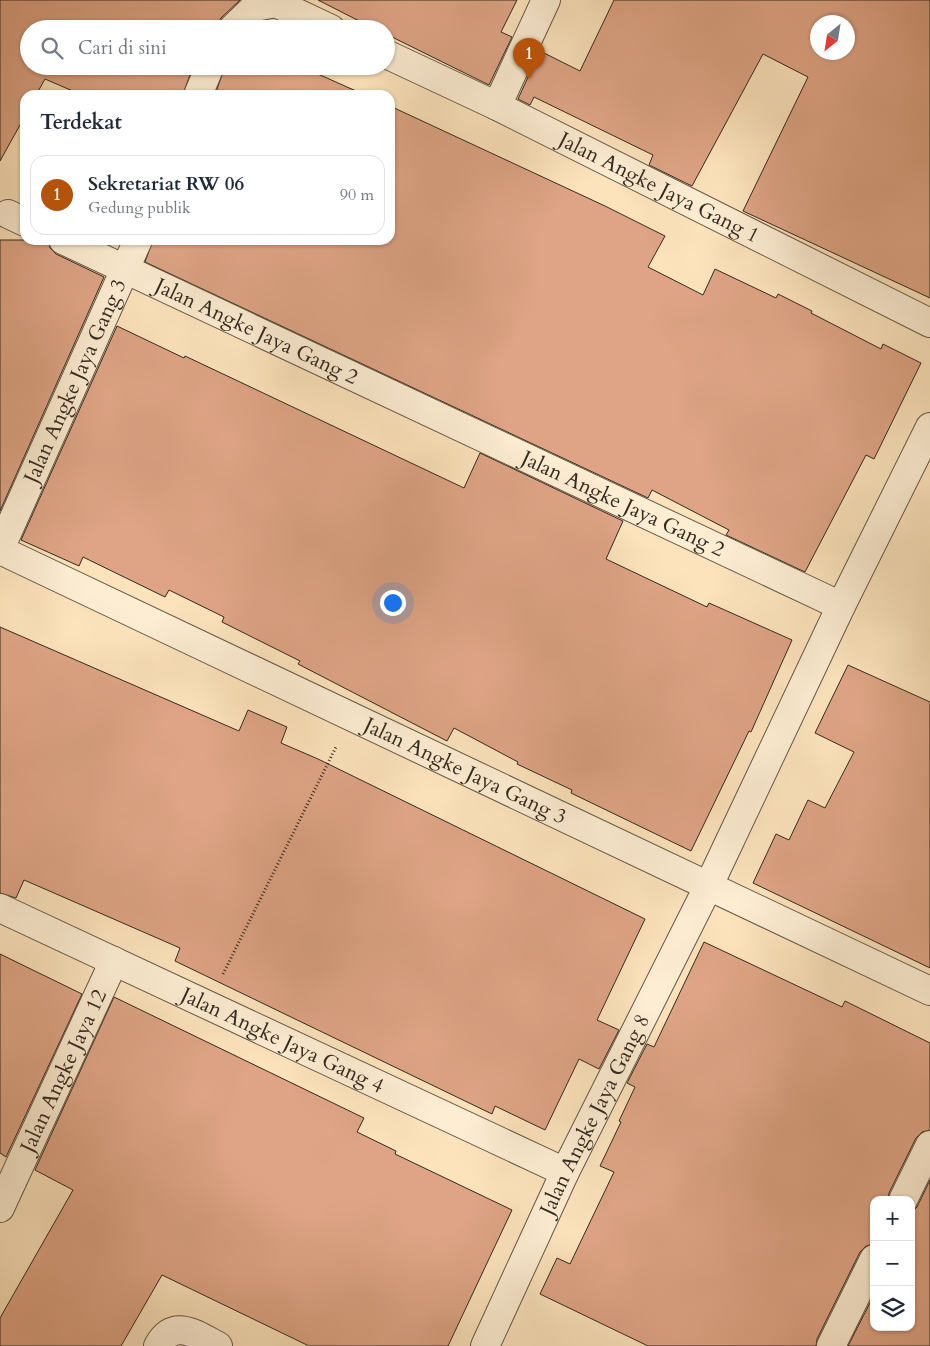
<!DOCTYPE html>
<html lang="id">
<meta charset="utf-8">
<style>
body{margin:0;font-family:Cardo,serif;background:#f6f6f7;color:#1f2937}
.controls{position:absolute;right:15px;bottom:15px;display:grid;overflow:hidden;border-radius:10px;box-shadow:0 1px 4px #0004}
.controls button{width:45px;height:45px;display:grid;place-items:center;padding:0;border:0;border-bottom:1px solid #e0e1e3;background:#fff;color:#1f2937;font:25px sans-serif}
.compass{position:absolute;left:810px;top:15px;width:45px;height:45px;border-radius:50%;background:#fff;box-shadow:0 1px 4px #0004;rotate:210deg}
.you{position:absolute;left:392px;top:602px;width:18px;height:18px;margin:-12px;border:4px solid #fff;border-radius:50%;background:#1a73e8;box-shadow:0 0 0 8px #1a73e833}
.badge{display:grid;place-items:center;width:32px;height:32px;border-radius:50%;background:#b45309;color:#fff;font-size:16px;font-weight:700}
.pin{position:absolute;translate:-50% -41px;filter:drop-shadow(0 1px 2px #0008)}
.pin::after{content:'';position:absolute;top:26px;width:18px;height:15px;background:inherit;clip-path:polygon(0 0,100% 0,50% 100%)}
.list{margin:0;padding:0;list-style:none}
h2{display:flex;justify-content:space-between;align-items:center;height:65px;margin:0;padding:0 20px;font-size:21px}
h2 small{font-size:16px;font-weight:400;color:#747a83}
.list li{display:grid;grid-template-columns:32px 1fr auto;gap:15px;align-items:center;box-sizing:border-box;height:80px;margin:0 10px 10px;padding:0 10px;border:1px solid #e0e1e3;border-radius:15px}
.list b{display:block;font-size:19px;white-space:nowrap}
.list p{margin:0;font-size:16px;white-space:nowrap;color:#747a83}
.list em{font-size:16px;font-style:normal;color:#747a83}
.icon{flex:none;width:28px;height:28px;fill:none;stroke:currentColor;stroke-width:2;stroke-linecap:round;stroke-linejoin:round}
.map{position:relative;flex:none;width:930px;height:1346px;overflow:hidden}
.search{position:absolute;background:#fff;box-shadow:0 1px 4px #0004;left:20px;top:20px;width:375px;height:55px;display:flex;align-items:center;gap:12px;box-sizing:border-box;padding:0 18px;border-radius:28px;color:#747a83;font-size:19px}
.panel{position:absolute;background:#fff;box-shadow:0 1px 4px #0004;left:20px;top:90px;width:375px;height:155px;border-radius:15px}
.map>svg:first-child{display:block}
</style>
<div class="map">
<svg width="930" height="1346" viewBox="0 0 930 1346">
<rect width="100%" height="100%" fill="#fce3bc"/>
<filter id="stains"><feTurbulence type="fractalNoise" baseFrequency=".004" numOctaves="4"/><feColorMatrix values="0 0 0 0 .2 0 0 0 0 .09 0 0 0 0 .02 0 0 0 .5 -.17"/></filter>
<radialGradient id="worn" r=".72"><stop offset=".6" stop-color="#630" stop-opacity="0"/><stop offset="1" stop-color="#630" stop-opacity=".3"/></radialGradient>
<g fill="#dea485" stroke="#322920" fill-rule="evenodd">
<polygon points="0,0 240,0 221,18 217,24 217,29 29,29 29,66 193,66 183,95 82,95 45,79 36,95 25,95 25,116 0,161"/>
<polygon points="318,0 517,0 501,32 512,37 489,85 386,34 386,29 375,29"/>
<path d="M614,0H930V298L743,211L808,77L763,54L692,186L649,165L653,155L534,97L530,105L518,99L540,51L580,71ZM818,22H848V52H818Z"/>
<polygon points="225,66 300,66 365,95 215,95"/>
<polygon points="390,106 605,206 665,236 648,267 703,295 715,269 776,298 778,294 812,311 811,313 881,349 883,344 921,363 874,459 866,455 805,572 726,535 729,530 652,490 648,498 145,262 153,240 390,240"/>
<polygon points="0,240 48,240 50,248 56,254 104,277 0,511"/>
<polygon points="117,326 184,358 185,356 464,488 480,453 623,521 606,559 707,607 709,603 792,640 751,732 749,731 691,851 571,793 572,790 517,764 518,762 454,728 447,741 298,664 300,661 222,622 224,617 169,590 165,597 83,557 79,566 21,540"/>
<polygon points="0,627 239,731 248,710 287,727 281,743 318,759 645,919 597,1020 619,1030 599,1069 579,1059 545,1130 495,1106 492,1114 175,961 180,948 54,893 24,880 16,898 0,893"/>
<polygon points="848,665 930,702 930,968 753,883 776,834 789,840 808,800 825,808 854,752 815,733"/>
<polygon points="704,942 842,1007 845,1001 930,1043 930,1130 922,1132 916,1138 889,1193 888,1200 874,1200 874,1244 866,1246 860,1252 817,1339 816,1346 648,1346 540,1294 557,1258 570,1264 614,1172 600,1166 621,1122 619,1121 635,1087 627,1083 647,1044 654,1047"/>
<polygon points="0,954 82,994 6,1157 0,1153"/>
<polygon points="114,997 364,1118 357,1132 396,1151 395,1154 512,1210 448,1346 309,1346 162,1275 121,1346 0,1346 0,1318 73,1190 35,1170"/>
<polygon points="930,1180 930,1346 848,1346 874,1295 874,1327 911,1327 911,1213 917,1207"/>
</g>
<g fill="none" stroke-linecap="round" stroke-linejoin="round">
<defs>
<g id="street">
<polyline points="232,29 255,7 276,3 331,29"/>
<path id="s1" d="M386,54L497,106L930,323"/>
<polyline points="198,95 210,66"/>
<polyline points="497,106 546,0"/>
<polyline points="8,214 25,222"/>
<path id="s2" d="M63,240L841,606"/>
<path id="s3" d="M0,549L138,240"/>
<path id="s4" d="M0,550L930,991"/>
<path id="s5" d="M0,908L565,1172"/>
<polyline points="903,1200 930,1145"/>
<path id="s6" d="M0,1208L114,961"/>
<path d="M158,1346C174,1317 197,1335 218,1346"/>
<path id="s7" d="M485,1346L565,1172L709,885L841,606L930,427"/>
<polyline points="831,1346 874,1259"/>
</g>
</defs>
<use href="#street" stroke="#645847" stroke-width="30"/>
<polyline stroke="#322920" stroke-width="3" stroke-dasharray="1 2.5" stroke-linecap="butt" points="223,974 336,747"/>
<use href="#street" stroke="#fdedd3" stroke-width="28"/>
</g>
<g text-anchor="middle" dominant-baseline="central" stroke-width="4" stroke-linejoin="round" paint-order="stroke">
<g font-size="21" fill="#322920" stroke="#fdedd3">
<text stroke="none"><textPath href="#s1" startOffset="304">Jalan Angke Jaya Gang 1</textPath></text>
<text stroke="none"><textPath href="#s2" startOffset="214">Jalan Angke Jaya Gang 2</textPath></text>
<text stroke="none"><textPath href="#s3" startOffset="184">Jalan Angke Jaya Gang 3</textPath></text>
<text stroke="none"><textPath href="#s2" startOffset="619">Jalan Angke Jaya Gang 2</textPath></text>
<text stroke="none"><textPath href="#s4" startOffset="515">Jalan Angke Jaya Gang 3</textPath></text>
<text stroke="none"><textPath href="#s5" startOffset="312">Jalan Angke Jaya Gang 4</textPath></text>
<text stroke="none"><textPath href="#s6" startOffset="151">Jalan Angke Jaya 12</textPath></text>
<text stroke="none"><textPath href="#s7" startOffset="256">Jalan Angke Jaya Gang 8</textPath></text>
</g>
</g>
<rect width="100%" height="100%" filter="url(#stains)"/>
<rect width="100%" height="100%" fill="url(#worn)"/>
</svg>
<div class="controls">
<button>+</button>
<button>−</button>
<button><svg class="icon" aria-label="layers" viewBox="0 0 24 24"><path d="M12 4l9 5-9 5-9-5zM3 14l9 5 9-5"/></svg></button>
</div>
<svg class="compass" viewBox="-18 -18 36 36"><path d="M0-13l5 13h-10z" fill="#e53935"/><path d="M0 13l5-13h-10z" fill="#747a83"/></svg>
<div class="you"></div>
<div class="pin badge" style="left:529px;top:79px">1</div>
<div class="search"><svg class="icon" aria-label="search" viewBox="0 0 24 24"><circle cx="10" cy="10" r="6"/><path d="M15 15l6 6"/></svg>Cari di sini</div>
<section class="panel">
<h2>Terdekat<small></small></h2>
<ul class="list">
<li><span class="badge">1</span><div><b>Sekretariat RW 06</b><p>Gedung publik</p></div><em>90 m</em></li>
</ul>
</section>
</div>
